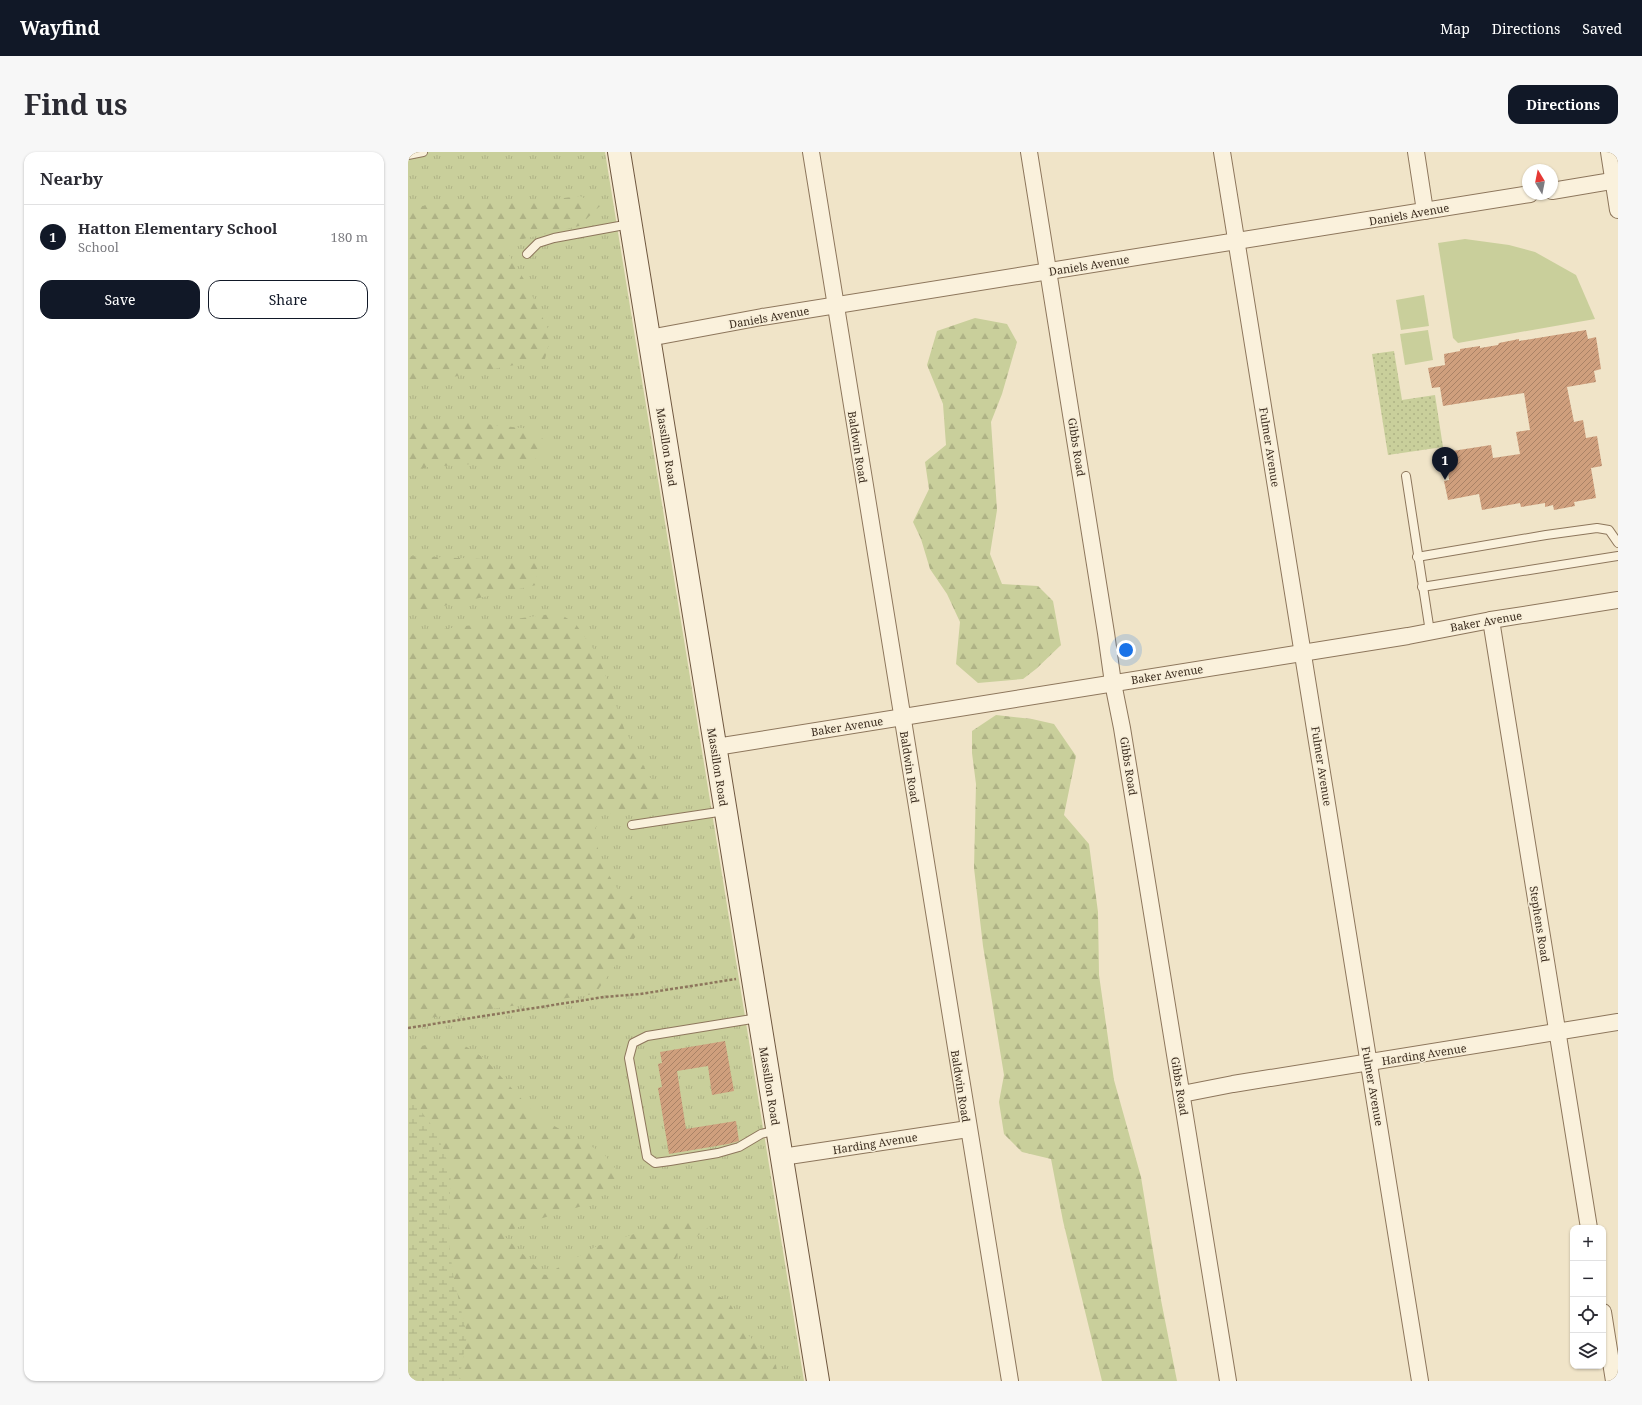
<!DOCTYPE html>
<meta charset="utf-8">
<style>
body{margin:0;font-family:"Noto Serif",serif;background:#f7f7f7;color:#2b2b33}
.controls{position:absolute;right:12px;bottom:12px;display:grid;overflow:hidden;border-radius:8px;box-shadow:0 1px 3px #0004}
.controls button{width:36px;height:36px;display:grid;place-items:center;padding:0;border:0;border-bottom:1px solid #e1e1e2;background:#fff;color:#2b2b33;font:20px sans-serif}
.compass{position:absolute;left:1114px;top:12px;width:36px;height:36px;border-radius:50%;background:#fff;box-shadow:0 1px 3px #0004;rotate:350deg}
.you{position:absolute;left:718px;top:498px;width:14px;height:14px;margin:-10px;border:3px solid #fff;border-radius:50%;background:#1a73e8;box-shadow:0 0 0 6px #1a73e833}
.badge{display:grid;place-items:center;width:26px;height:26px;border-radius:50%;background:#111827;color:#fff;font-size:13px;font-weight:700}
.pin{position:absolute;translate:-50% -33px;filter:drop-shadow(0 1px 2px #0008)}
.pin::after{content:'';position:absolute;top:21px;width:14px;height:12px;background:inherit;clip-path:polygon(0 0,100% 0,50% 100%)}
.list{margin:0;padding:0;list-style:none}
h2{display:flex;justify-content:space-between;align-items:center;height:52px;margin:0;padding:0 16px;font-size:17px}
h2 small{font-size:13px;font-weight:400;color:#7c7c81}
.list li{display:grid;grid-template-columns:26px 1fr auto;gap:12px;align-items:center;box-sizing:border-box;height:64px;padding:0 16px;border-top:1px solid #e1e1e2}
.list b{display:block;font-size:15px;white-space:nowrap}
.list p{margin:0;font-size:13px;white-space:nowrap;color:#7c7c81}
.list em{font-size:13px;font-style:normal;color:#7c7c81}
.actions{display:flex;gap:8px;padding:12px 16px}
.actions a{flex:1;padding:9px 0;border:1px solid #111827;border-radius:12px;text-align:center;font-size:14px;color:#111827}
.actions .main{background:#111827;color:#fff}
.icon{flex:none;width:22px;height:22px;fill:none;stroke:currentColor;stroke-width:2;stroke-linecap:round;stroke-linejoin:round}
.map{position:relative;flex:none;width:1210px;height:1229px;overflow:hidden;border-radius:12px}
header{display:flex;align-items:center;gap:24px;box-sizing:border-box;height:56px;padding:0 20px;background:#111827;color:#fff}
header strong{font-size:19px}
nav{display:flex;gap:22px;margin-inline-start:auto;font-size:14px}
.intro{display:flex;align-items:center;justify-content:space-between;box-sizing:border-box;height:96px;padding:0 24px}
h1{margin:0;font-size:28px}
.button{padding:10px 18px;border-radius:12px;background:#111827;color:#fff;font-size:14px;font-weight:700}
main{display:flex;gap:24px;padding:0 24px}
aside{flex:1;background:#fff;border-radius:12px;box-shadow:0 1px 3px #0004}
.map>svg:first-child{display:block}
</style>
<header>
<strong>Wayfind</strong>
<nav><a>Map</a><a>Directions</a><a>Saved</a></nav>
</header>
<div class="intro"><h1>Find us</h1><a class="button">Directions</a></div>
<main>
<aside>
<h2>Nearby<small></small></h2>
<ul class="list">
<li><span class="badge">1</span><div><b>Hatton Elementary School</b><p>School</p></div><em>180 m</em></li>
</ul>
<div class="actions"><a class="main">Save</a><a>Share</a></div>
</aside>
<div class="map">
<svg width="1210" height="1229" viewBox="0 0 1210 1229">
<defs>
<pattern id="grass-tufts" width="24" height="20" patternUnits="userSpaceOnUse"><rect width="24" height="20" fill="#c9cf9b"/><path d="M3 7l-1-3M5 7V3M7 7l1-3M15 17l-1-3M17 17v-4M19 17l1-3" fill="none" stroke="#aeb285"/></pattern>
<pattern id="forest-firs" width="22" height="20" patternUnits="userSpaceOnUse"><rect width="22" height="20" fill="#c9cf9b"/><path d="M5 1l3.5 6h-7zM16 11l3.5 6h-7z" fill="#aeb285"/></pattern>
<pattern id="wetland-marsh" width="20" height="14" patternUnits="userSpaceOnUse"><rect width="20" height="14" fill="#c9cf9b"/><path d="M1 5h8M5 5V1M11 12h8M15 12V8" fill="none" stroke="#aeb285"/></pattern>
<pattern id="park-dots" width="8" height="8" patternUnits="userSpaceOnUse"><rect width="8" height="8" fill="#c9cf9b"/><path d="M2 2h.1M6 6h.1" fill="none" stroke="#aeb285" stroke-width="1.8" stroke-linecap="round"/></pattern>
<pattern id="building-hatch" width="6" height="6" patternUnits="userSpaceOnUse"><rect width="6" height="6" fill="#cf9f7d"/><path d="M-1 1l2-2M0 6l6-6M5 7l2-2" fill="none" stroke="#a98266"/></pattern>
</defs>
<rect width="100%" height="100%" fill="#f0e4c8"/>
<polygon fill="url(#grass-tufts)" points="0,0 197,0 396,1229 0,1229"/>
<g fill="url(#forest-firs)">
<polygon points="172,44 192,54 171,74 94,92 117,129 143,183 137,207 4,233 0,236 0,55 77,49 132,49"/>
<polygon points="567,166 599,172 609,190 594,242 583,270 589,358 582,402 594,432 630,434 645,449 653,493 628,517 615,527 570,531 548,512 552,470 539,442 522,417 513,387 505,370 521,337 517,310 538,293 535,252 519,213 529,179"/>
<polygon points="0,271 69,271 122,277 144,294 126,308 20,315 0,320"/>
<polygon points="0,404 99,408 130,411 128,433 27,456 0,459"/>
<polygon points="150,461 167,471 191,505 216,576 241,624 256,642 242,657 194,662 186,679 193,710 210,738 222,740 228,758 228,784 187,842 0,869 0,482"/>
<polygon points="588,563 624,567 646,572 668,604 656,663 681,692 690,760 691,823 706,928 733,1025 753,1148 769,1229 694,1229 655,1069 643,1007 614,1000 596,982 591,950 596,923 575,794 566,716 568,632 564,601 564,579"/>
<polygon points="51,890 76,906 130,965 195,1001 214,1025 174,1054 125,1069 94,1082 137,1123 189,1094 272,1067 300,1076 272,1097 263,1117 321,1150 341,1184 368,1213 371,1229 51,1229 59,1183 46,1128 40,1085 43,1019 0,942 0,895"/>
</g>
<polygon fill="url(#wetland-marsh)" points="0,942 28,979 43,1019 40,1085 46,1128 59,1183 51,1229 0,1229"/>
<polygon fill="url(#park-dots)" points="986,199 994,248 1027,243 1035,295 980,303 964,202"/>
<g fill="#c9cf9b">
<polygon points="1057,87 1101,93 1127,100 1168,123 1187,167 1050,191 1045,186 1030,91"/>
<polygon points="1016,143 1021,174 993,178 988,148"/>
<polygon points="1020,178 1025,208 997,213 992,182"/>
</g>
<g fill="url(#building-hatch)">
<polygon points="1178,178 1180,187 1188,185 1193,217 1186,219 1188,230 1159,235 1166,270 1175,268 1178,286 1189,284 1194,314 1183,316 1188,346 1166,350 1167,354 1146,358 1145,353 1137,355 1137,351 1113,355 1112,351 1074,358 1071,342 1040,348 1036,329 1041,328 1038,300 1083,293 1085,306 1112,302 1108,280 1122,278 1116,241 1035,254 1032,235 1024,236 1020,216 1037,213 1036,202 1052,199 1052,197 1072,194 1072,196 1090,193 1091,191 1111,187 1111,189"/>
<polygon points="317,889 326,939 304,943 300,914 269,919 278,977 328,969 331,989 320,992 261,1002 250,936 254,935 250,912 254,911 252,900"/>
</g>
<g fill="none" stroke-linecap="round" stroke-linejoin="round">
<defs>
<g id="lane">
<polyline points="0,3 15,0"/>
<polyline points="119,102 130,91 146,86 222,72"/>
<polyline points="998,324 1022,480"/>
<polyline points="1009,405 1138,383 1189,376 1201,378 1210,391"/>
<polyline points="1014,435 1210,404"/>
<polyline points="224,673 317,659"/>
<polyline points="350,866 239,884 225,891 221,906 239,1005 247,1011 262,1009 310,1001 331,995 353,982 369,978"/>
</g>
<g id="street">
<polyline points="403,0 602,1229"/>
<polyline points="621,0 698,481 705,531 714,576 820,1229"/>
<polyline points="814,0 1012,1229"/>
<polyline points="1008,0 1017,59"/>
<polyline points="1201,0 1210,58"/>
<polyline points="1144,39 1210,28"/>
<polyline points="241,186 354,165 1122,42"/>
<polyline points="1083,468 1181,1076"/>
<polyline points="308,595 1000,484 1083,468 1210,448"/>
<polyline points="774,942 825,932 1210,870"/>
<polyline points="374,1005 560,977"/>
<polyline points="1195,1160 1206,1229"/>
</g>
<polyline id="secondary" points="211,0 410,1229"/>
</defs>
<use href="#lane" stroke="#8d765c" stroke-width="10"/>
<use href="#street" stroke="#8d765c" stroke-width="18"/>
<use href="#secondary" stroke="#6f573f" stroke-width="24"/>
<polyline stroke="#8d765c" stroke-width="2.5" stroke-dasharray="3 2" stroke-linecap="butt" points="0,876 196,845 232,842 328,827"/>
<use href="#lane" stroke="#faf1dc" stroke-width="8"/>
<use href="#street" stroke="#faf1dc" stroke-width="16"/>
<use href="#secondary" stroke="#faf1dc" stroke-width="22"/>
</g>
<g text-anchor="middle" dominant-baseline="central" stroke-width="3" stroke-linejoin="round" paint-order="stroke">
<g font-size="11" fill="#3d2e20" stroke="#f7eed8">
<text transform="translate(1001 62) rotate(-10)">Daniels Avenue</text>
<text transform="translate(681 113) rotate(-9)">Daniels Avenue</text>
<text transform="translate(361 165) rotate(-10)">Daniels Avenue</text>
<text transform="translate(259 295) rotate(81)">Massillon Road</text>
<text transform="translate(450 295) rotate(81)">Baldwin Road</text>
<text transform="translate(669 295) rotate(81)">Gibbs Road</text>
<text transform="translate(862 295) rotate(81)">Fulmer Avenue</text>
<text transform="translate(1078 469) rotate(-10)">Baker Avenue</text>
<text transform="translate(759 522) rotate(-9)">Baker Avenue</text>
<text transform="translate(439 574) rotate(-9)">Baker Avenue</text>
<text transform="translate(721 614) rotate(81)">Gibbs Road</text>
<text transform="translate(914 614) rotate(81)">Fulmer Avenue</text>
<text transform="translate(310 615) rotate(81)">Massillon Road</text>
<text transform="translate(502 615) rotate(81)">Baldwin Road</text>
<text transform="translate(1132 772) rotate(81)">Stephens Road</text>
<text transform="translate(1016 902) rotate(-9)">Harding Avenue</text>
<text transform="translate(362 934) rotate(81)">Massillon Road</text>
<text transform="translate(553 934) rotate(81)">Baldwin Road</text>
<text transform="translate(772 934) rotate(81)">Gibbs Road</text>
<text transform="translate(965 934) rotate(80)">Fulmer Avenue</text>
<text transform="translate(467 991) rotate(-9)">Harding Avenue</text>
</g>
</g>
</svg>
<div class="controls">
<button>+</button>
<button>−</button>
<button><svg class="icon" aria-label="locate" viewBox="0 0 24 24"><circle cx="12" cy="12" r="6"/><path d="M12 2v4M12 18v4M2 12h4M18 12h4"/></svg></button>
<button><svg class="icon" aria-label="layers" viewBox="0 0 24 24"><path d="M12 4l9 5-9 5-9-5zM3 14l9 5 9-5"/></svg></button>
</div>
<svg class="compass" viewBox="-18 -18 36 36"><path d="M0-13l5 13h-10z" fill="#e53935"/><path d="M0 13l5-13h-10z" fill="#7c7c81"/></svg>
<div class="you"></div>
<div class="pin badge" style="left:1037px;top:328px">1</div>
</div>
</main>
